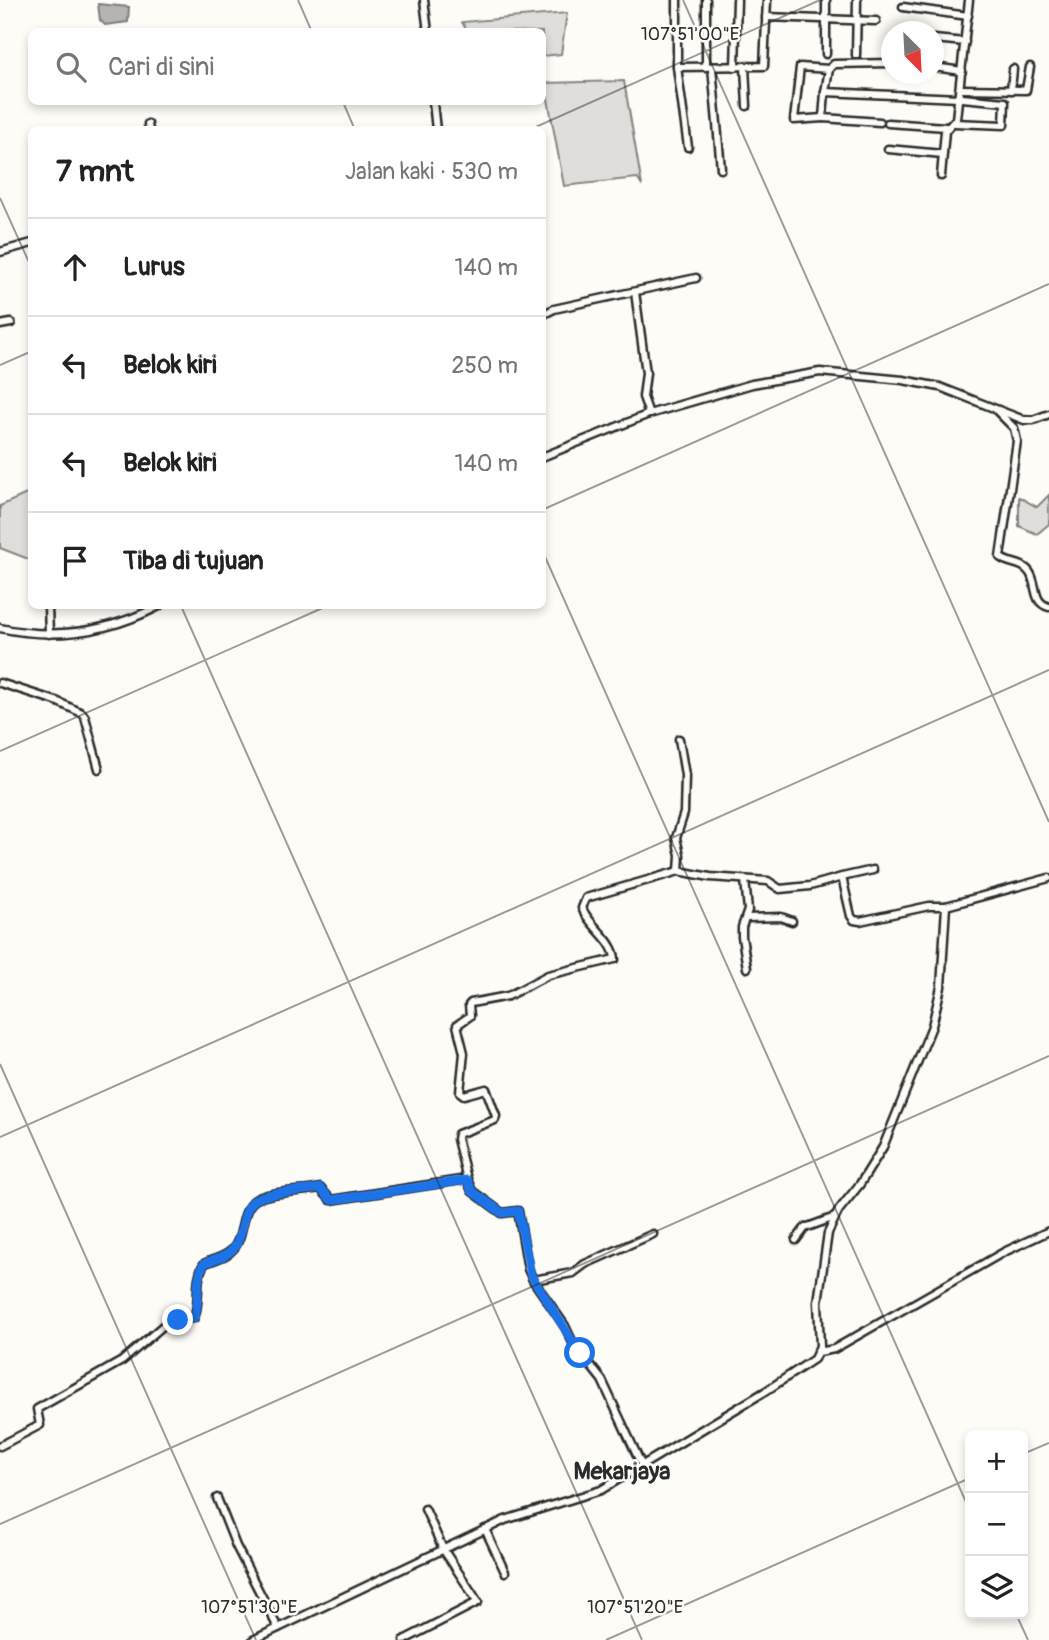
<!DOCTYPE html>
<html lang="id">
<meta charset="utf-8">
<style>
body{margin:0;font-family:Pangolin,sans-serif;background:#f2f2f2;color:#222}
.controls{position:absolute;right:21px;bottom:21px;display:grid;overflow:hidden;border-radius:10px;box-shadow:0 4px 10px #0003}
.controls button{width:63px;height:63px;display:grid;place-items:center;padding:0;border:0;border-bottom:2px solid #e0e0e0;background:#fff;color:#222;font:35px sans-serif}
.compass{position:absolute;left:881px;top:21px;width:63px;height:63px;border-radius:50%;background:#fff;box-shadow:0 4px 10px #0003;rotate:156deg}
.stop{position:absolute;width:21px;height:21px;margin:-16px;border:5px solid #1a73e8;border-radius:50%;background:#fff}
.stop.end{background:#1a73e8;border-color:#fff;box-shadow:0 2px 7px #0008}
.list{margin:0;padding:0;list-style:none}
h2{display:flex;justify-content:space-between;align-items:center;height:91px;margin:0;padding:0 28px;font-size:30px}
h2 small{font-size:23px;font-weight:400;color:#767676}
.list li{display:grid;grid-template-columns:46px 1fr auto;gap:21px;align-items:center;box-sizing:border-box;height:98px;padding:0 28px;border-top:2px solid #e0e0e0}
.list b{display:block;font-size:26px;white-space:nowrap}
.list em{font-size:23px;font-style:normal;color:#767676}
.icon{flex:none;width:38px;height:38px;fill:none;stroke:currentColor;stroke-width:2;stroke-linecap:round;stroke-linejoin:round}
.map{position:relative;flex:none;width:1049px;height:1640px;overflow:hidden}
.search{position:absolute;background:#fff;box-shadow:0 4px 10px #0003;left:28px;top:28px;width:518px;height:77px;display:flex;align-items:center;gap:18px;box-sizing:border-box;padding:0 24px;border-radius:10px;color:#767676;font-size:26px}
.panel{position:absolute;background:#fff;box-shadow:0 4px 10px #0003;left:28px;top:126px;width:518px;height:483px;border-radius:10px}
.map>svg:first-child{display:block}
</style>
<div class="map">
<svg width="1049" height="1640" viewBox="0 0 1049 1640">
<rect width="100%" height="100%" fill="#fdfcf7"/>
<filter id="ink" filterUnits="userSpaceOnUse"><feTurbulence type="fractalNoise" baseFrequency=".0143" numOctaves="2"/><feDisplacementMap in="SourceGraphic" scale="14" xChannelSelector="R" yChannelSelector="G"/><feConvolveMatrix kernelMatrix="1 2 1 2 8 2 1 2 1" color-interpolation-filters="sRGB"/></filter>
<g filter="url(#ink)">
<g fill="#dfdeda" stroke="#858482" stroke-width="2">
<polygon points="567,13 561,54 543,56 542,32 467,31 462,22"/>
<polygon points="624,81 642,186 637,178 564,186 545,83"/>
<polygon points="31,492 31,560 0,548 0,506"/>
<polygon points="1049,495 1049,524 1037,534 1019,526 1019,497 1037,507"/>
</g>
<polygon fill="#b5b4b1" stroke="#7e7d7b" stroke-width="2" points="98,4 129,7 128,22 105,25 100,20"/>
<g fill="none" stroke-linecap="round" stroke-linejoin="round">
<defs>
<g id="street">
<polyline points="424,0 428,32"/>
<polyline points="677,0 677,67 688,147"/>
<polyline points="903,7 968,16"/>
<polyline points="766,17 876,21"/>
<polyline points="934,39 965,42"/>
<polyline points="826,54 826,0"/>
<polyline points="856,55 857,0"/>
<polyline points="892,63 834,64 829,69 825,92 959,98"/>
<polyline points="745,66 747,106"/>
<polyline points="677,67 764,66 767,0"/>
<polyline points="706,67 706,0"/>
<polyline points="712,67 721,169"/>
<polyline points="735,67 737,0"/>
<polyline points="934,67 962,71"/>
<polyline points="960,89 1026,90 1030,67"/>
<polyline points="1011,90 1013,69"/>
<polyline points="825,92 823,118 880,122"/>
<polyline points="433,102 436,130"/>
<polyline points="823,118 794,120 800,67 829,69"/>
<polyline points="888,123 946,127"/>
<polyline points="954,123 1004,125 1005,102 962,98"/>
<polyline points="148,124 149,130"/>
<polyline points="888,149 943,154"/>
<polyline points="941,176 945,131 956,119 969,0"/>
<polyline points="0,252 32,243"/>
<polyline points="635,292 646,373 643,397 649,414"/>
<polyline points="542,315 554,309 696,278"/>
<polyline points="0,325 11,323"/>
<path d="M996,410L1014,428L1017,441L1000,557C1008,565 1022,561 1030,573C1038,586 1032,602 1049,607"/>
<polyline points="542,457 649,414 752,384 820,372 903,380 940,387 1024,420 1033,420 1049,414"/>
<polyline points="48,606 49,634"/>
<path d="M0,628C55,640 109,632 159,606"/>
<polyline points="0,683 56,701 82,713 85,717 99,769"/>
<polyline points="679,739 685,775 684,813 676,838 680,855 679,871"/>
<polyline points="842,877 873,870"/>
<polyline points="745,880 748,910 742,927 742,937 747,968"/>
<polyline points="747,918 781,917 792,921"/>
<path d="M467,1179L457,1139L458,1134L495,1120L496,1116L486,1089L464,1095L460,1092L464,1053L457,1025L470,1016L469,1005L471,1003L508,996L548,975L615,959C614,940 589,926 582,908L586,898L679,871L710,877L768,881L780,889L810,886L842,877L851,916L854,920L860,921L929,906H946"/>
<polyline points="796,1240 805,1228 835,1217"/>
<polyline points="533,1280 573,1273 585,1264 653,1234"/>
<polyline points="819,1352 834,1349 1004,1252 1049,1231"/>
<path d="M0,1446L40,1425L37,1409L122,1361L165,1324L172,1321L194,1318C201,1301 194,1280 204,1264C214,1258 224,1259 233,1249C245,1236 240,1210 255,1200C268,1191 304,1192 320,1188L331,1200L467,1179L472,1191L502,1213L518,1211L528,1269L533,1280L565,1326L574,1345L602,1380L642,1466"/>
<polyline points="217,1498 236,1546 278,1628"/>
<polyline points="485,1529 505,1572"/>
<polyline points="253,1640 505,1520 601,1490 766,1391 814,1359 820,1346 818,1302 828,1233 839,1210 860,1184 883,1147 932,1026 941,987 946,906 1049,878"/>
<polyline points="404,1640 478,1602 443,1549 425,1509"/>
</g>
</defs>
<use href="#street" stroke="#2b2b2b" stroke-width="11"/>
<use href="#street" stroke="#fdfcf7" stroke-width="6"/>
</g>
</g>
<g fill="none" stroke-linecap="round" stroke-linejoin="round" filter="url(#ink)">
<path stroke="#1a73e8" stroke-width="9" d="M178,1320L194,1318C201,1301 194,1280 204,1264C214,1258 224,1259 233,1249C245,1236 240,1210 255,1200C268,1191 304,1192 320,1188L331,1200L467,1180L472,1191L502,1213L518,1211L531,1275L580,1353"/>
</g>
<path fill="none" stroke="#2b2b2b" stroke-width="2" stroke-opacity="0.45" d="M298,0L312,32M683,0L1049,822M343,102L355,130M529,130L820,0M0,198L32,269M0,365L32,351M542,510L1049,284M542,550L970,1511M181,606L642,1640M0,751L327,606M0,1064L256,1640M0,1137L1049,670M1023,1454L1049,1443M0,1524L1049,1056M1016,1614L1028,1640M606,1640L970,1478"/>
<g text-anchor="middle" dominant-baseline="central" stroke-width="5" stroke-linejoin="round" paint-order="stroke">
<g font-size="24" font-weight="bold" fill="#2b2b2b" stroke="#fdfcf7">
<text x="622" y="1471">Mekarjaya</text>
</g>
</g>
<g font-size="18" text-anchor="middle" fill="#2b2b2b" stroke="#fdfcf7" stroke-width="5" stroke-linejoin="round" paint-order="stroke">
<text x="690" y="40">107°51'00"E</text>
<text x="249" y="1613">107°51'30"E</text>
<text x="635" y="1613">107°51'20"E</text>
</g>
</svg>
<div class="controls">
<button>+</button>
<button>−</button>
<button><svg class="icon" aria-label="layers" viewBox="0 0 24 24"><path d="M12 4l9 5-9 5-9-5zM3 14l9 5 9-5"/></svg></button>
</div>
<svg class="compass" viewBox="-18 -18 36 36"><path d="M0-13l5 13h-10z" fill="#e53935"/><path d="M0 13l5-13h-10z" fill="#767676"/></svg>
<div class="stop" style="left:580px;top:1353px"></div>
<div class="stop end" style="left:178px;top:1320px"></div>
<div class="search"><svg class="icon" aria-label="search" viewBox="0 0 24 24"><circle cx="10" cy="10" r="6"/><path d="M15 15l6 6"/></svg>Cari di sini</div>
<section class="panel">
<h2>7 mnt<small>Jalan kaki · 530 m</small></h2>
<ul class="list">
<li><svg class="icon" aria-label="ahead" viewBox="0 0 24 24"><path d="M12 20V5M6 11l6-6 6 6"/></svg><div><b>Lurus</b></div><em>140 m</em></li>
<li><svg class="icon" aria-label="left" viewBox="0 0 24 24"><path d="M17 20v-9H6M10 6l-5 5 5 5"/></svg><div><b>Belok kiri</b></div><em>250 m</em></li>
<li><svg class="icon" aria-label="left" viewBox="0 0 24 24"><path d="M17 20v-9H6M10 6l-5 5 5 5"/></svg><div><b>Belok kiri</b></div><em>140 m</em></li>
<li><svg class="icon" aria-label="arrive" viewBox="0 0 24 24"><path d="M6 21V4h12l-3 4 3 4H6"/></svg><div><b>Tiba di tujuan</b></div></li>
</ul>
</section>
</div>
